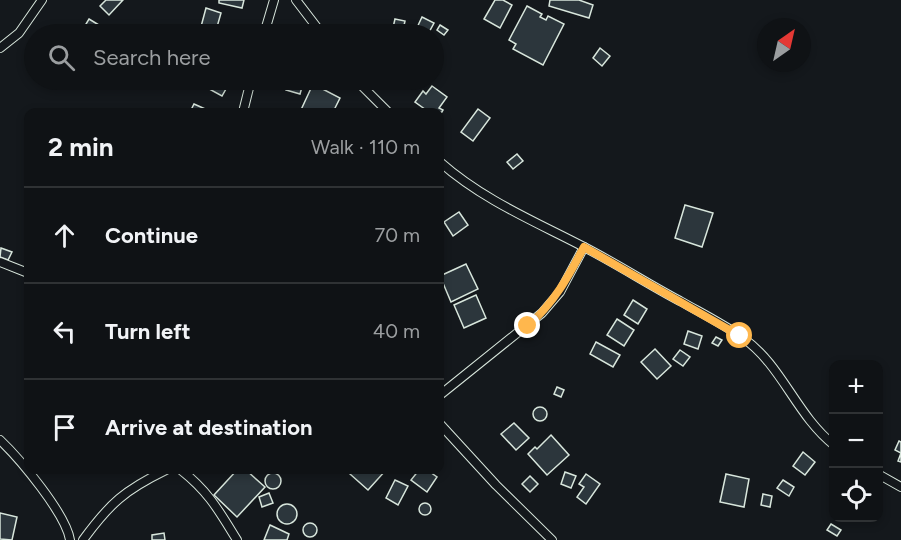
<!DOCTYPE html>
<meta charset="utf-8">
<style>
body{margin:0;font-family:Figtree,sans-serif;background:#1d2022;color:#f1f3f6}
.controls{position:absolute;right:18px;bottom:18px;display:grid;overflow:hidden;border-radius:12px;box-shadow:0 3px 9px #0003}
.controls button{width:54px;height:54px;display:grid;place-items:center;padding:0;border:0;border-bottom:2px solid #2f3234;background:#0f1215;color:#f1f3f6;font:30px sans-serif}
.compass{position:absolute;left:757px;top:18px;width:54px;height:54px;border-radius:50%;background:#0f1215;box-shadow:0 3px 9px #0003;rotate:34deg}
.stop{position:absolute;width:18px;height:18px;margin:-14px;border:4px solid #ffb74d;border-radius:50%;background:#fff}
.stop.end{background:#ffb74d;border-color:#fff;box-shadow:0 2px 6px #0008}
.list{margin:0;padding:0;list-style:none}
h2{display:flex;justify-content:space-between;align-items:center;height:78px;margin:0;padding:0 24px;font-size:26px}
h2 small{font-size:20px;font-weight:400;color:#9b9ea0}
.list li{display:grid;grid-template-columns:39px 1fr auto;gap:18px;align-items:center;box-sizing:border-box;height:96px;padding:0 24px;border-top:2px solid #2f3234}
.list b{display:block;font-size:22px;white-space:nowrap}
.list em{font-size:20px;font-style:normal;color:#9b9ea0}
.icon{flex:none;width:33px;height:33px;fill:none;stroke:currentColor;stroke-width:2;stroke-linecap:round;stroke-linejoin:round}
.map{position:relative;flex:none;width:901px;height:540px;overflow:hidden}
.search{position:absolute;background:#0f1215;box-shadow:0 3px 9px #0003;left:24px;top:24px;width:420px;height:66px;display:flex;align-items:center;gap:15px;box-sizing:border-box;padding:0 21px;border-radius:33px;color:#9b9ea0;font-size:22px}
.panel{position:absolute;background:#0f1215;box-shadow:0 3px 9px #0003;left:24px;top:108px;width:420px;height:366px;border-radius:12px}
.map>svg:first-child{display:block}
</style>
<div class="map">
<svg width="901" height="540" viewBox="0 0 901 540">
<rect width="100%" height="100%" fill="#14181c"/>
<g fill="#2c363c" stroke="#d8e6dc" stroke-width="1.5">
<polygon points="106,0 123,0 109,15 100,6"/>
<polygon points="219,0 244,0 242,8 219,3"/>
<polygon points="495,0 503,0 512,5 500,28 484,19"/>
<polygon points="550,0 579,0 593,5 589,18 549,6"/>
<polygon points="527,6 542,14 540,17 546,20 548,16 564,24 543,65 513,49 516,44 509,40"/>
<polygon points="206,8 221,13 215,34 199,34"/>
<polygon points="422,17 434,23 428,34 414,34"/>
<polygon points="89,19 112,33 112,34 80,34"/>
<polygon points="395,19 405,21 402,34 392,32"/>
<polygon points="440,25 448,30 444,35 437,30"/>
<polygon points="367,29 375,34 363,34"/>
<polygon points="600,48 610,56 602,66 593,58"/>
<polygon points="202,80 231,80 222,96 200,84"/>
<polygon points="289,80 304,80 300,94 286,90"/>
<polygon points="313,84 340,98 333,112 300,112"/>
<polygon points="432,86 447,97 439,108 443,110 440,115 440,112 429,112 415,102 423,91 426,94"/>
<polygon points="194,104 212,112 190,112"/>
<polygon points="478,109 490,118 473,141 461,132"/>
<polygon points="517,154 523,161 513,169 507,162"/>
<polygon points="685,205 713,213 702,247 675,238"/>
<polygon points="459,212 468,225 453,236 444,222"/>
<polygon points="1,248 12,252 8,260 0,257"/>
<polygon points="466,264 478,289 451,302 440,276"/>
<polygon points="476,295 486,318 464,328 454,305"/>
<polygon points="633,300 647,309 638,324 624,315"/>
<polygon points="617,319 634,330 624,346 607,335"/>
<polygon points="688,331 702,336 698,349 684,344"/>
<polygon points="716,337 722,340 718,346 712,343"/>
<polygon points="596,342 620,355 613,367 590,354"/>
<polygon points="655,349 671,366 657,379 641,362"/>
<polygon points="680,350 690,357 683,366 673,359"/>
<polygon points="557,387 564,390 561,397 554,394"/>
<circle cx="540" cy="414" r="7"/>
<polygon points="514,423 529,438 516,450 501,434"/>
<polygon points="551,435 569,455 547,475 528,454 535,447 537,449"/>
<polygon points="899,441 901,442 901,462 898,461 901,453 895,450"/>
<polygon points="803,452 815,462 805,475 793,466"/>
<polygon points="237,470 246,470 265,487 237,517 214,495"/>
<polygon points="354,470 386,470 368,490 350,474"/>
<polygon points="419,470 427,470 437,477 427,492 411,480"/>
<polygon points="565,472 576,476 571,488 561,484"/>
<circle cx="273" cy="481" r="8"/>
<polygon points="586,474 600,484 586,504 577,497 584,487 579,484"/>
<polygon points="726,474 749,479 744,507 720,502"/>
<polygon points="530,476 538,484 530,492 522,484"/>
<polygon points="395,480 408,486 398,505 386,498"/>
<polygon points="783,480 794,487 789,496 777,488"/>
<polygon points="269,493 273,503 262,507 259,497"/>
<polygon points="763,494 772,496 770,507 761,505"/>
<circle cx="425" cy="509" r="6"/>
<circle cx="287" cy="514" r="10"/>
<polygon points="0,513 17,517 12,540 0,539"/>
<circle cx="310" cy="530" r="7"/>
<polygon points="831,524 841,530 837,536 827,530"/>
<polygon points="270,525 289,534 287,540 264,540"/>
<polygon points="164,533 165,540 152,540 152,535"/>
</g>
<g fill="none" stroke-linecap="round" stroke-linejoin="round">
<defs>
<g id="service">
<polyline points="296,0 322,34"/>
<polyline points="264,34 274,0"/>
<polyline points="0,48 19,33 42,0"/>
<polyline points="356,80 388,112"/>
<polyline points="243,112 251,80"/>
<path d="M440,162C483,200 534,221 584,247C617,264 648,284 680,301C701,313 723,324 743,338C782,365 796,415 834,445"/>
<polyline points="0,262 28,273"/>
<polyline points="440,395 542,313 560,292 584,247"/>
<polyline points="440,424 496,485 552,540"/>
<path d="M0,440C20,459 66,514 70,540"/>
<path d="M181,470C209,492 219,511 237,540"/>
<polyline points="878,474 901,487"/>
<path d="M83,540C110,503 125,490 166,470"/>
</g>
</defs>
<use href="#service" stroke="#d8e6dc" stroke-width="10"/>
<use href="#service" stroke="#14181c" stroke-width="8"/>
</g>
<g fill="none" stroke-linecap="round" stroke-linejoin="round">
<path stroke="#ffb74d" stroke-width="8" d="M528,326C555,301 567,279 584,247L740,336"/>
</g>
</svg>
<div class="controls">
<button>+</button>
<button>−</button>
<button><svg class="icon" aria-label="locate" viewBox="0 0 24 24"><circle cx="12" cy="12" r="6"/><path d="M12 2v4M12 18v4M2 12h4M18 12h4"/></svg></button>
</div>
<svg class="compass" viewBox="-18 -18 36 36"><path d="M0-13l5 13h-10z" fill="#e53935"/><path d="M0 13l5-13h-10z" fill="#9b9ea0"/></svg>
<div class="stop" style="left:740px;top:336px"></div>
<div class="stop end" style="left:528px;top:326px"></div>
<div class="search"><svg class="icon" aria-label="search" viewBox="0 0 24 24"><circle cx="10" cy="10" r="6"/><path d="M15 15l6 6"/></svg>Search here</div>
<section class="panel">
<h2>2 min<small>Walk · 110 m</small></h2>
<ul class="list">
<li><svg class="icon" aria-label="ahead" viewBox="0 0 24 24"><path d="M12 20V5M6 11l6-6 6 6"/></svg><div><b>Continue</b></div><em>70 m</em></li>
<li><svg class="icon" aria-label="left" viewBox="0 0 24 24"><path d="M17 20v-9H6M10 6l-5 5 5 5"/></svg><div><b>Turn left</b></div><em>40 m</em></li>
<li><svg class="icon" aria-label="arrive" viewBox="0 0 24 24"><path d="M6 21V4h12l-3 4 3 4H6"/></svg><div><b>Arrive at destination</b></div></li>
</ul>
</section>
</div>
